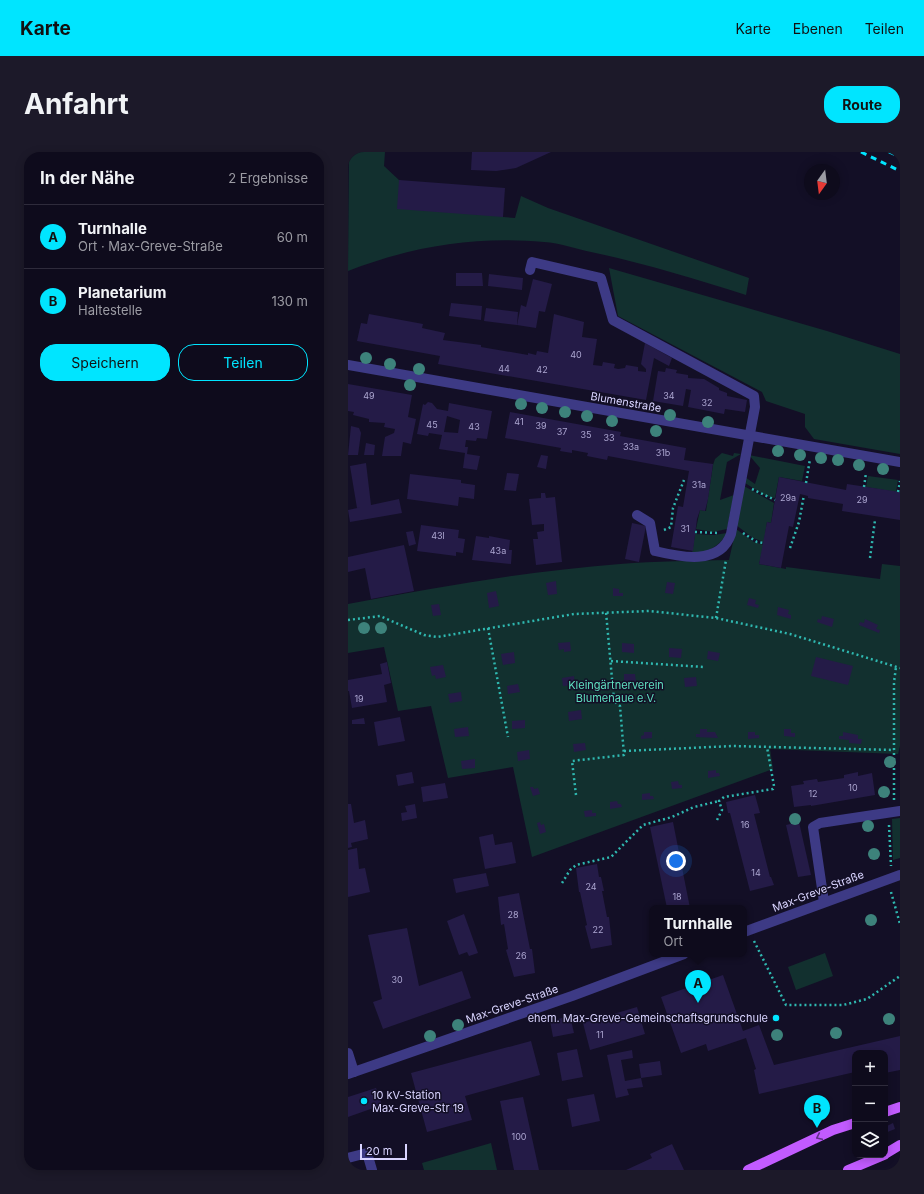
<!DOCTYPE html>
<html lang="de">
<meta charset="utf-8">
<style>
body{margin:0;font-family:Inter,sans-serif;background:#1c1929;color:#f1f3f6}
.controls{position:absolute;right:12px;bottom:12px;display:grid;overflow:hidden;border-radius:8px;box-shadow:0 2px 10px #0003}
.controls button{width:36px;height:36px;display:grid;place-items:center;padding:0;border:0;border-bottom:1px solid #2e2b3b;background:#0e0b1c;color:#f1f3f6;font:20px sans-serif}
.compass{position:absolute;left:456px;top:12px;width:36px;height:36px;border-radius:50%;background:#0e0b1c;box-shadow:0 2px 10px #0003;rotate:194deg}
.scale{position:absolute;left:12px;bottom:10px;width:47px;box-sizing:border-box;padding-left:4px;border:2px solid #d9d4ff;border-top:0;font-size:11px;line-height:14px;white-space:nowrap;color:#d9d4ff;-webkit-text-stroke:3px #130f26;paint-order:stroke}
.you{position:absolute;left:328px;top:709px;width:14px;height:14px;margin:-10px;border:3px solid #fff;border-radius:50%;background:#1a73e8;box-shadow:0 0 0 6px #1a73e833}
.badge{display:grid;place-items:center;width:26px;height:26px;border-radius:50%;background:#00e5ff;color:#111;font-size:13px;font-weight:700}
.pin{position:absolute;translate:-50% -33px;filter:drop-shadow(0 1px 2px #0008)}
.pin::after{content:'';position:absolute;top:21px;width:14px;height:12px;background:inherit;clip-path:polygon(0 0,100% 0,50% 100%)}
.popup{position:absolute;left:301px;top:753px;width:98px;height:52px;box-sizing:border-box;display:grid;place-content:center;border-radius:8px;background:#0e0b1c;filter:drop-shadow(0 1px 3px #0005);font-size:13px;white-space:nowrap;color:#9b9ba3}
.popup b{font-size:15px;color:#f1f3f6}
.popup::after{content:'';position:absolute;left:50%;top:100%;margin-left:-8px;border:8px solid transparent;border-top-color:#0e0b1c}
.list{margin:0;padding:0;list-style:none}
h2{display:flex;justify-content:space-between;align-items:center;height:52px;margin:0;padding:0 16px;font-size:17px}
h2 small{font-size:13px;font-weight:400;color:#9b9ba3}
.list li{display:grid;grid-template-columns:26px 1fr auto;gap:12px;align-items:center;box-sizing:border-box;height:64px;padding:0 16px;border-top:1px solid #2e2b3b}
.list b{display:block;font-size:15px;white-space:nowrap}
.list p{margin:0;font-size:13px;white-space:nowrap;color:#9b9ba3}
.list em{font-size:13px;font-style:normal;color:#9b9ba3}
.actions{display:flex;gap:8px;padding:12px 16px}
.actions a{flex:1;padding:9px 0;border:1px solid #00e5ff;border-radius:16px;text-align:center;font-size:14px;color:#00e5ff}
.actions .main{background:#00e5ff;color:#111}
.icon{flex:none;width:22px;height:22px;fill:none;stroke:currentColor;stroke-width:2;stroke-linecap:round;stroke-linejoin:round}
.map{position:relative;flex:none;width:552px;height:1018px;overflow:hidden;border-radius:16px}
header{display:flex;align-items:center;gap:24px;box-sizing:border-box;height:56px;padding:0 20px;background:#00e5ff;color:#111}
header strong{font-size:19px}
nav{display:flex;gap:22px;margin-inline-start:auto;font-size:14px}
.intro{display:flex;align-items:center;justify-content:space-between;box-sizing:border-box;height:96px;padding:0 24px}
h1{margin:0;font-size:28px}
.button{padding:10px 18px;border-radius:16px;background:#00e5ff;color:#111;font-size:14px;font-weight:700}
main{display:flex;gap:24px;padding:0 24px}
aside{flex:1;background:#0e0b1c;border-radius:16px;box-shadow:0 2px 10px #0003}
.map>svg:first-child{display:block}
</style>
<header>
<strong>Karte</strong>
<nav><a>Karte</a><a>Ebenen</a><a>Teilen</a></nav>
</header>
<div class="intro"><h1>Anfahrt</h1><a class="button">Route</a></div>
<main>
<aside>
<h2>In der Nähe<small>2 Ergebnisse</small></h2>
<ul class="list">
<li><span class="badge">A</span><div><b>Turnhalle</b><p>Ort · Max-Greve-Straße</p></div><em>60 m</em></li>
<li><span class="badge">B</span><div><b>Planetarium</b><p>Haltestelle</p></div><em>130 m</em></li>
</ul>
<div class="actions"><a class="main">Speichern</a><a>Teilen</a></div>
</aside>
<div class="map">
<svg width="552" height="1018" viewBox="0 0 552 1018">
<rect width="100%" height="100%" fill="#130f26"/>
<g fill="#12302f">
<path d="M1,0H37L36,14L51,28L155,65L167,66L173,44L200,56L401,126L398,143C347,127 296,111 243,100C228,97 212,91 196,90C127,84 65,94 0,119Z"/>
<polygon points="261,116 479,179 552,202 552,302 466,287 457,275 457,262 418,249 414,240 270,164"/>
<polygon points="374,301 385,304 386,301 393,302 379,310 372,348 386,343 379,377 365,380 348,377 352,358 358,359 365,313 367,307"/>
<polygon points="401,303 457,314 454,329 431,325 427,346 418,344 397,331 397,325 407,332 412,316"/>
<polygon points="520,324 550,328 548,340 518,335"/>
<polygon points="396,334 426,351 423,371 419,370 416,390 405,386 388,373"/>
<path d="M388,377L406,390L416,393L411,412L438,417V415L532,427L534,412L552,414V594L550,602L422,597L425,617L184,705L165,615L100,626L83,554L50,559L36,495L0,501V452C90,435 181,419 272,412C308,409 345,409 381,408Z"/>
<path d="M379,381C372,394 359,401 344,402L347,382L366,383Z"/>
<polygon points="552,666 552,706 545,708 544,667"/>
<polygon points="477,801 485,824 448,838 440,815"/>
<polygon points="143,991 149,1018 76,1018 74,1011"/>
</g>
<g fill="#241b47" fill-rule="evenodd">
<polygon points="124,0 203,0 168,16 148,19 123,18"/>
<polygon points="51,28 157,36 155,65 49,57"/>
<polygon points="108,121 134,121 135,134 108,134"/>
<polygon points="141,122 175,126 174,138 140,134"/>
<polygon points="185,127 204,132 197,160 191,159 188,176 169,173 173,153 178,155"/>
<polygon points="103,151 134,154 133,168 101,164"/>
<polygon points="138,156 170,160 169,173 136,169"/>
<polygon points="21,162 75,172 74,176 97,181 95,188 133,193 133,195 180,203 180,201 188,203 189,199 200,201 206,162 236,170 234,185 249,187 245,213 254,214 255,210 267,212 266,216 270,217 277,216 278,213 290,215 290,219 298,220 298,217 293,212 297,191 324,206 321,214 306,206 298,248 90,212 92,204 9,189 13,171 19,172"/>
<polygon points="318,216 329,218 328,221 340,223 340,226 356,227 371,236 371,238 379,241 379,244 399,248 397,260 377,257 376,262 340,255 343,238 338,237 335,254 305,249 310,219 317,220"/>
<polygon points="0,232 64,243 60,265 68,267 63,292 55,290 53,304 34,304 37,285 46,281 47,277 36,275 37,271 21,270 21,267 5,263 6,260 0,259"/>
<path d="M80,250L84,251L89,257L100,259L101,251L144,259L139,287L129,286L128,289L118,288L117,295H120L119,302L132,304L129,318L115,316L117,301L91,297L94,283L81,281L80,284L69,282L75,252L77,253ZM99,264L112,268L110,281L96,280Z"/>
<polygon points="162,260 273,280 272,284 338,296 336,308 365,312 360,347 357,359 352,358 349,367 345,399 323,395 330,354 335,355 341,319 260,304 259,308 239,304 240,301 224,298 224,301 212,299 213,296 157,286"/>
<polygon points="3,274 11,276 13,281 10,303 0,303"/>
<polygon points="18,291 27,293 26,303 16,303"/>
<polygon points="193,303 200,304 198,317 189,315"/>
<polygon points="18,311 23,353 51,347 54,361 2,370 0,358 14,355 9,356 2,314"/>
<polygon points="159,321 171,322 168,339 156,338"/>
<polygon points="62,322 113,328 113,331 127,333 126,347 111,345 110,354 59,347"/>
<polygon points="431,325 498,338 499,332 552,340 552,368 494,359 495,352 460,346 460,344 452,342 445,375 441,374 433,416 411,412 419,370 423,371"/>
<polygon points="193,341 197,341 198,346 207,345 214,410 188,413 185,387 190,387 189,380 196,379 196,372 184,373 181,347 193,346"/>
<polygon points="284,371 298,374 291,410 277,407"/>
<polygon points="73,373 111,378 110,386 117,387 115,401 108,400 108,404 69,399"/>
<polygon points="65,379 68,392 61,394 58,380"/>
<polygon points="128,384 141,386 141,384 162,388 161,398 164,398 163,412 124,408"/>
<polygon points="56,393 66,439 23,447 17,416 0,420 0,405"/>
<polygon points="208,429 209,442 200,443 198,431"/>
<polygon points="319,430 327,431 325,442 317,441"/>
<polygon points="265,436 271,437 271,441 275,441 275,444 265,444"/>
<polygon points="148,439 151,454 141,456 139,441"/>
<polygon points="401,446 408,448 407,452 411,453 410,456 399,453"/>
<polygon points="91,452 93,463 85,464 83,453"/>
<polygon points="430,455 441,458 440,462 443,463 443,467 429,463"/>
<polygon points="474,464 486,467 484,475 469,470 470,467 473,468"/>
<polygon points="517,467 530,473 528,477 532,478 531,481 511,473 512,470 516,471"/>
<polygon points="222,490 223,499 216,500 216,497 211,498 210,491"/>
<polygon points="274,491 286,492 286,501 274,500"/>
<polygon points="321,496 334,497 333,506 321,505"/>
<polygon points="360,499 372,501 370,509 359,507"/>
<polygon points="166,500 167,511 155,513 153,502"/>
<polygon points="468,505 505,514 500,533 463,524"/>
<polygon points="39,510 43,531 36,533 39,550 4,556 1,539 0,539 0,528 34,522 32,512"/>
<polygon points="95,513 98,525 88,527 87,523 84,524 82,515"/>
<polygon points="276,522 287,522 288,530 276,531"/>
<polygon points="226,524 227,533 215,534 214,526"/>
<polygon points="348,525 349,534 337,535 336,526"/>
<polygon points="170,532 172,540 160,542 159,534"/>
<polygon points="113,540 114,549 102,551 100,542"/>
<polygon points="233,558 234,567 221,569 220,560"/>
<polygon points="52,565 57,589 30,594 26,570"/>
<polygon points="16,566 17,572 4,572 4,568"/>
<polygon points="177,568 177,576 164,577 164,569"/>
<polygon points="120,575 121,584 107,585 106,577"/>
<polygon points="352,577 359,577 359,580 367,580 370,586 348,585 348,582 352,582"/>
<polygon points="436,577 443,577 443,581 447,581 447,585 436,584"/>
<polygon points="296,580 304,580 304,586 293,587 293,584 296,583"/>
<polygon points="400,580 407,580 407,583 411,583 411,586 400,587"/>
<polygon points="495,580 510,583 510,587 514,587 513,592 501,591 501,588 491,587 491,584 495,584"/>
<polygon points="237,591 238,598 226,600 225,592"/>
<polygon points="181,598 182,607 170,609 169,600"/>
<polygon points="127,607 127,616 114,617 113,609"/>
<polygon points="368,618 368,621 371,621 372,624 360,626 360,619"/>
<polygon points="64,620 66,631 50,634 48,623"/>
<polygon points="510,620 510,624 524,621 527,643 463,654 463,653 446,655 443,634 456,632 455,629 469,627 470,630 496,626 496,623"/>
<polygon points="330,629 331,633 334,633 334,636 324,637 323,630"/>
<polygon points="97,631 100,646 75,650 73,635"/>
<polygon points="182,635 185,635 186,637 190,636 192,642 185,644"/>
<polygon points="302,641 302,644 305,644 306,647 294,648 294,642"/>
<polygon points="407,643 412,661 406,662 422,725 423,725 426,733 402,739 382,661 380,661 378,650"/>
<polygon points="269,649 270,652 273,652 274,655 262,657 262,650"/>
<polygon points="0,652 3,652 6,671 17,668 20,687 3,691 4,695 0,696"/>
<polygon points="67,652 69,666 54,669 53,661 59,660 57,654"/>
<polygon points="244,658 244,661 248,661 248,664 237,665 236,659"/>
<polygon points="192,670 193,673 196,672 198,680 192,682 189,671"/>
<polygon points="325,670 342,756 319,756 302,675"/>
<polygon points="451,670 463,723 450,725 438,673"/>
<polygon points="145,682 147,693 164,690 168,711 137,717 131,685"/>
<polygon points="9,696 11,717 17,716 22,740 0,745 0,698"/>
<polygon points="249,712 251,725 253,725 256,739 254,739 259,765 261,765 264,793 243,797 237,774 239,773 232,740 231,740 228,716"/>
<polygon points="138,721 141,734 108,741 105,727"/>
<polygon points="171,741 182,797 184,797 187,821 166,825 158,798 160,797 156,772 153,773 150,745"/>
<polygon points="116,762 130,801 121,804 119,800 111,803 99,769"/>
<polygon points="59,776 71,834 114,819 123,846 35,877 25,850 34,847 20,783"/>
<polygon points="375,823 395,879 411,873 426,913 552,884 552,918 537,921 537,901 507,901 507,920 411,942 406,918 408,917 398,886 360,899 358,892 333,901 313,845"/>
<polygon points="289,855 297,882 242,898 235,871"/>
<polygon points="222,864 226,881 205,885 202,869"/>
<polygon points="183,889 192,923 117,944 124,968 79,980 63,921"/>
<polygon points="229,897 235,925 214,929 209,901"/>
<polygon points="284,898 285,906 273,908 277,929 293,926 295,935 279,937 281,943 268,946 259,903"/>
<polygon points="312,909 314,923 293,926 291,912"/>
<polygon points="28,936 34,953 0,965 0,945"/>
<polygon points="246,942 252,969 224,975 219,947"/>
<polygon points="175,945 191,1018 166,1018 152,949"/>
<polygon points="545,971 547,977 537,981 537,975"/>
<polygon points="324,992 336,1018 278,1018 304,1006 302,1002"/>
</g>
<g fill="none" stroke-linecap="round" stroke-linejoin="round">
<g stroke="#2fb8b0" stroke-width="2.5" stroke-dasharray="2 3" stroke-linecap="butt">
<polyline points="458,331 462,307"/>
<polyline points="516,335 518,321"/>
<polyline points="404,337 427,348"/>
<polyline points="550,340 552,329"/>
<polyline points="316,378 323,375 325,356 336,328"/>
<polyline points="347,380 370,381"/>
<polyline points="395,381 409,390 416,391"/>
<polyline points="442,396 451,370 456,343"/>
<polyline points="522,406 527,368"/>
<polyline points="368,466 378,408"/>
<polyline points="0,468 32,464 76,483 89,485 226,462 301,459 368,466 442,482 552,516"/>
<polyline points="140,476 160,585"/>
<polyline points="263,509 356,515"/>
<polyline points="276,599 385,594 546,598"/>
<polyline points="228,643 224,609 276,603 272,554 266,549 258,460"/>
<polyline points="546,648 546,530 548,515"/>
<polyline points="369,668 374,658 371,649 376,645 425,637 426,634 419,595"/>
<polyline points="541,673 543,714"/>
<polyline points="214,731 222,718 228,713 263,705 295,673 324,665 346,655 371,649"/>
<polyline points="543,740 552,772"/>
<polyline points="406,789 438,853 495,853 519,847 552,824"/>
</g>
<g stroke="#3d3a85" stroke-width="10">
<path d="M182,118L184,110L253,126L265,168L406,244L407,255L383,382C372,414 332,405 307,399L302,371L289,363"/>
<polyline points="0,213 552,310"/>
<polyline points="476,750 465,675 472,671 552,659"/>
<polyline points="396,780 552,723"/>
<polyline points="0,901 6,920"/>
<polyline points="0,922 224,844 336,802"/>
<polyline points="0,1006 19,1001 24,1018"/>
</g>
<g stroke="#c25bff" stroke-width="10">
<polyline points="537,960 552,955"/>
<polyline points="537,1002 552,993"/>
<polyline points="400,1018 485,978 507,971"/>
<polyline points="500,1018 536,1003"/>
</g>
<g stroke="#00e5ff" stroke-width="3" stroke-dasharray="6 5" stroke-linecap="butt">
<polyline points="513,0 552,19"/>
<polyline points="541,0 552,5"/>
</g>
</g>
<g fill="#3d827b">
<circle cx="18" cy="206" r="6"/>
<circle cx="42" cy="212" r="6"/>
<circle cx="71" cy="217" r="6"/>
<circle cx="62" cy="233" r="6"/>
<circle cx="173" cy="252" r="6"/>
<circle cx="194" cy="256" r="6"/>
<circle cx="217" cy="260" r="6"/>
<circle cx="322" cy="263" r="6"/>
<circle cx="239" cy="264" r="6"/>
<circle cx="264" cy="269" r="6"/>
<circle cx="360" cy="270" r="6"/>
<circle cx="308" cy="279" r="6"/>
<circle cx="430" cy="299" r="6"/>
<circle cx="452" cy="303" r="6"/>
<circle cx="473" cy="306" r="6"/>
<circle cx="490" cy="308" r="6"/>
<circle cx="511" cy="313" r="6"/>
<circle cx="535" cy="317" r="6"/>
<circle cx="16" cy="476" r="6"/>
<circle cx="33" cy="476" r="6"/>
<circle cx="542" cy="610" r="6"/>
<circle cx="536" cy="640" r="6"/>
<circle cx="447" cy="667" r="6"/>
<circle cx="520" cy="674" r="6"/>
<circle cx="526" cy="702" r="6"/>
<circle cx="523" cy="768" r="6"/>
<circle cx="541" cy="867" r="6"/>
<circle cx="110" cy="873" r="6"/>
<circle cx="488" cy="881" r="6"/>
<circle cx="429" cy="883" r="6"/>
<circle cx="82" cy="884" r="6"/>
</g>
<defs><path id="oneway-chevron" d="M-2-3.5L2.5 0L-2 3.5" fill="none" stroke-width="1.6" stroke-linecap="round" stroke-linejoin="round"/></defs>
<use stroke="#623188" href="#oneway-chevron" transform="translate(471 985) rotate(155)"/>
<g fill="#00e5ff" stroke="#130f26" stroke-width="1.5">
<circle cx="428" cy="866" r="4"/>
<circle cx="16" cy="949" r="4"/>
</g>
<g text-anchor="middle" dominant-baseline="central" stroke-width="3" stroke-linejoin="round" paint-order="stroke">
<g font-size="9" fill="#aca6d1">
<text x="228" y="202">40</text>
<text x="156" y="216">44</text>
<text x="194" y="217">42</text>
<text x="21" y="243">49</text>
<text x="321" y="243">34</text>
<text x="359" y="250">32</text>
<text x="171" y="269">41</text>
<text x="84" y="272">45</text>
<text x="193" y="273">39</text>
<text x="126" y="274">43</text>
<text x="214" y="279">37</text>
<text x="238" y="282">35</text>
<text x="261" y="285">33</text>
<text x="283" y="294">33a</text>
<text x="315" y="300">31b</text>
<text x="351" y="332">31a</text>
<text x="440" y="345">29a</text>
<text x="514" y="347">29</text>
<text x="337" y="376">31</text>
<text x="90" y="383">43l</text>
<text x="150" y="398">43a</text>
<text x="11" y="546">19</text>
<text x="505" y="635">10</text>
<text x="465" y="641">12</text>
<text x="397" y="672">16</text>
<text x="408" y="720">14</text>
<text x="243" y="734">24</text>
<text x="329" y="744">18</text>
<text x="165" y="762">28</text>
<text x="250" y="777">22</text>
<text x="173" y="803">26</text>
<text x="49" y="827">30</text>
<text x="252" y="882">11</text>
<text x="171" y="984">100</text>
</g>
<g font-size="11" fill="#d9d4ff" stroke="#130f26">
<text transform="translate(278 250) rotate(10)">Blumenstraße</text>
<text transform="translate(470 739) rotate(-21)">Max-Greve-Straße</text>
<text transform="translate(164 852) rotate(-19)">Max-Greve-Straße</text>
</g>
<g font-size="11" fill="#5fe0c0" stroke="#130f26">
<text x="268" y="533">Kleingärtnerverein<tspan x="268" dy="13">Blumenaue e.V.</tspan></text>
</g>
<g font-size="11" fill="#d9d4ff" stroke="#130f26" text-anchor="end">
<text x="420" y="866">ehem. Max-Greve-Gemeinschaftsgrundschule</text>
<text x="24" y="943" text-anchor="start">10 kV-Station<tspan x="24" dy="13">Max-Greve-Str 19</tspan></text>
</g>
</g>
</svg>
<div class="controls">
<button>+</button>
<button>−</button>
<button><svg class="icon" aria-label="layers" viewBox="0 0 24 24"><path d="M12 4l9 5-9 5-9-5zM3 14l9 5 9-5"/></svg></button>
</div>
<svg class="compass" viewBox="-18 -18 36 36"><path d="M0-13l5 13h-10z" fill="#e53935"/><path d="M0 13l5-13h-10z" fill="#9b9ba3"/></svg>
<div class="scale">20 m</div>
<div class="you"></div>
<div class="pin badge" style="left:350px;top:851px">A</div>
<div class="popup"><b>Turnhalle</b>Ort</div>
<div class="pin badge" style="left:469px;top:976px">B</div>
</div>
</main>
